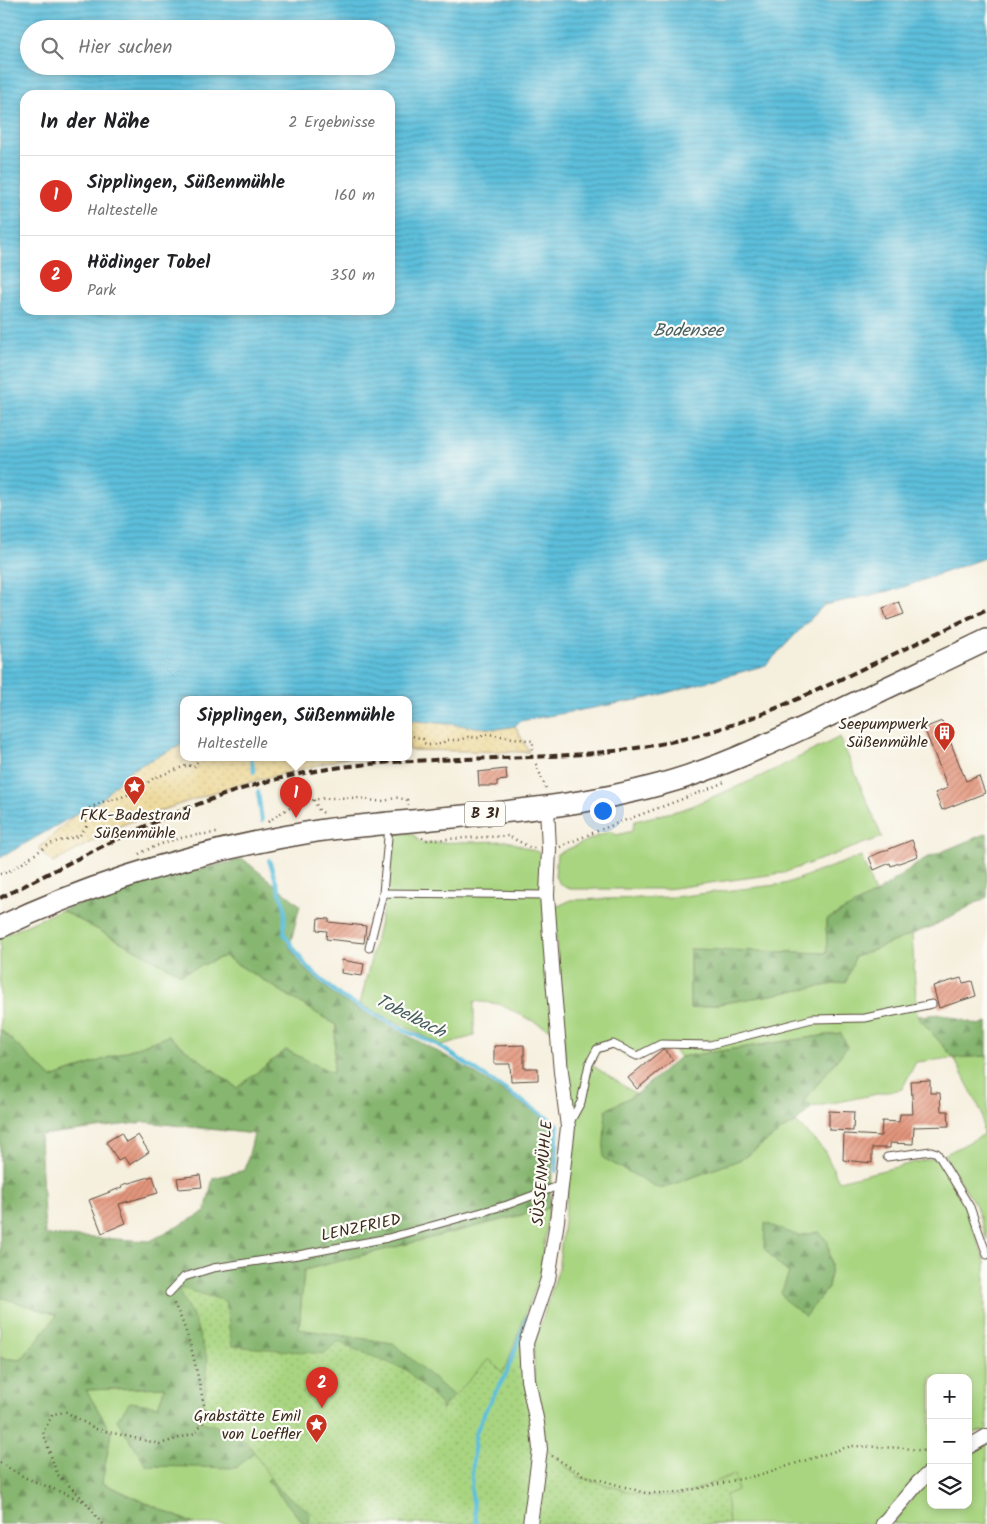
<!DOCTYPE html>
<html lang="de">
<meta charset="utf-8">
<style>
body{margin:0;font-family:Kalam,sans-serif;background:#f2f2f2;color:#202124}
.controls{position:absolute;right:15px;bottom:15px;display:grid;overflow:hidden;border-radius:10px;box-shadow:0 2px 8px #0003}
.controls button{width:45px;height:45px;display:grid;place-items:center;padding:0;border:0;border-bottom:1px solid #e0e0e0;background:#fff;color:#202124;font:25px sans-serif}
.you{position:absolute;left:602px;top:810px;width:18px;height:18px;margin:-12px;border:4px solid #fff;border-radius:50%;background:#1a73e8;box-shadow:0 0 0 8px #1a73e833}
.badge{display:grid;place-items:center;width:32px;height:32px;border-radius:50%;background:#d93025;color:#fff;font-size:16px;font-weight:700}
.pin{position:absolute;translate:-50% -41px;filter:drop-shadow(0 1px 2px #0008)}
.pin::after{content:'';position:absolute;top:26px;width:18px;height:15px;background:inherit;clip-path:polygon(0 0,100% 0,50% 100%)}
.popup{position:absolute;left:180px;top:696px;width:232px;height:65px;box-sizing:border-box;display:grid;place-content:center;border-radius:10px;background:#fff;filter:drop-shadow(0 1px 4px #0005);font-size:16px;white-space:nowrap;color:#757577}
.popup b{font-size:19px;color:#202124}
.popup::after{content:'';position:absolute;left:50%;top:100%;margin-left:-10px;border:10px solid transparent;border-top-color:#fff}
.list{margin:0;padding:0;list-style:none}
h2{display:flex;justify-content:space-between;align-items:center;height:65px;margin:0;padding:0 20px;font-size:21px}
h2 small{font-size:16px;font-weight:400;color:#757577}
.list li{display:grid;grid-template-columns:32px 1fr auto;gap:15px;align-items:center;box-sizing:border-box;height:80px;padding:0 20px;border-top:1px solid #e0e0e0}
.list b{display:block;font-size:19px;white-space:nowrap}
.list p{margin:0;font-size:16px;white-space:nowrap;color:#757577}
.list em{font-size:16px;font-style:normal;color:#757577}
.icon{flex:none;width:28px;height:28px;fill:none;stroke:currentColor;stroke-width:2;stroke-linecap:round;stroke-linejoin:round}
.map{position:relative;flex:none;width:987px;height:1524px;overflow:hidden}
.search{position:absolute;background:#fff;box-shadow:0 2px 8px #0003;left:20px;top:20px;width:375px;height:55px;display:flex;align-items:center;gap:12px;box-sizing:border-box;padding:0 18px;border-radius:28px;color:#757577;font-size:19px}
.panel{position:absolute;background:#fff;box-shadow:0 2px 8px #0003;left:20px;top:90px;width:375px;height:225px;border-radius:15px}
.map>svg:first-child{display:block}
</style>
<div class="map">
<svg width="987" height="1524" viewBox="0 0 987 1524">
<defs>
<pattern id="forest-firs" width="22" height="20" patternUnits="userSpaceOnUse" patternTransform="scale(1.25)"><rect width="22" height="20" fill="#86b66f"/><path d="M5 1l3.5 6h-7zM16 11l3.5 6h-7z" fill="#6f945b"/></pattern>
<pattern id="sand-dots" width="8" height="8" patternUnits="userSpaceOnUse" patternTransform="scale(1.25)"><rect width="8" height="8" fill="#eeda9e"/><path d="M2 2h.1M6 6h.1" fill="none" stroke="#cdbb88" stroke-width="1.8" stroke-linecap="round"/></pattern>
<pattern id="park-dots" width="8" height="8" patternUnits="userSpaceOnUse" patternTransform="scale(1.25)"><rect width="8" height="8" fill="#a9d581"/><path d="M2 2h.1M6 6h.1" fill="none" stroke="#92b76f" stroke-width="1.8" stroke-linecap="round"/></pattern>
<pattern id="water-rules" width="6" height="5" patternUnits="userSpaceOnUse" patternTransform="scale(1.25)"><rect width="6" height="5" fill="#5dbfdc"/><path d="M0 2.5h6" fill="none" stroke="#4e9bb2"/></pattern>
<pattern id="building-hatch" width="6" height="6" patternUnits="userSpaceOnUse" patternTransform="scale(1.25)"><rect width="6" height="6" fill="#e4967d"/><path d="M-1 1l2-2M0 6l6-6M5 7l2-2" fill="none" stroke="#ba7b66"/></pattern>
</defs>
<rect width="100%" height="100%" fill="#fdfcf7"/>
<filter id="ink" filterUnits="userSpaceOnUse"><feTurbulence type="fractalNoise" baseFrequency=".02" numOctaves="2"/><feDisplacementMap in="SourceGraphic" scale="10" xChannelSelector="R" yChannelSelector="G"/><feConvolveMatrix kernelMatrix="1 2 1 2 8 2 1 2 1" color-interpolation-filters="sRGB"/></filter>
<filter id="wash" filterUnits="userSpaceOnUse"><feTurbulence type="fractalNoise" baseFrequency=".0096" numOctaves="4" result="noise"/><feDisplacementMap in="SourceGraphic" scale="20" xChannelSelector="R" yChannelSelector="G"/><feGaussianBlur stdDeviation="1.12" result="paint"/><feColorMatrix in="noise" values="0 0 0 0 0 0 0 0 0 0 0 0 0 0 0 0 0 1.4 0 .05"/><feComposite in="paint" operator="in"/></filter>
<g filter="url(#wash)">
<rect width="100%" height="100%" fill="#f5efdd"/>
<g fill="#a9d581" stroke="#728050" fill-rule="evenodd">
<polygon points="840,737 882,837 783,873 666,889 570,889 561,885 555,877 557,854 609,831 617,835 632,831 635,821 684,809 755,779"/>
<polygon points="412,833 421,843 508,841 543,854 553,1031 499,1004 474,1001 474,1036 442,1045 360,1004 385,901 394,834"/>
<path d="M861,856L875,894L826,920L827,953L690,949V1009L846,982L855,957L912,934L917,1016L954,1058L987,1056V1240L976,1206L944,1155L983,1135L982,1113L954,1058L916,1062L902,1089L812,1107L803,1102L847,1047L840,1033L680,1057L673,1049L661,1047L636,1061L612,1048L600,1051L592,1065L636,1094L606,1110L660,1189L742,1159L782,1130L796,1122L824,1150L839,1181L937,1157L967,1210L985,1262L984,1391L987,1412V1433L982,1431L968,1434V1378H931V1467L880,1524H568L534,1516V1344L558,1271L572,1154L554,908L571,900L674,897L784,884ZM819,1232L831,1265L828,1288L805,1316L782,1293L789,1273L779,1265L794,1235L799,1236Z"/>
<polygon points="61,910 181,974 224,956 336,1025 333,1074 286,1050 237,1088 168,1036 52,1078 0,1029 0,937"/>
<polygon points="549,1208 540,1276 504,1372 472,1433 299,1329 304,1270"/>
<polygon points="0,1297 58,1315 21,1360 0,1358"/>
<polygon points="165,1387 158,1407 279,1430 314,1465 267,1480 304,1524 194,1524 102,1483 111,1432 86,1390"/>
<polygon points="987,1442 987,1524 893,1524 923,1485 931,1479 931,1505 968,1505 968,1454"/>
</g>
<g fill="url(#forest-firs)" stroke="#607046" fill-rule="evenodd">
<polygon points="987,833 987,897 933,926 855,957 846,982 690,1009 690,949 827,953 826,920 875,894 924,859"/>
<path d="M243,859L300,905L291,941L288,944L304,968L338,998L457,1062L556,1126L549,1208L304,1270L299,1329L393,1343L472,1412L409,1524H304L267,1480L314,1465L279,1430L236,1468L147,1466L117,1420L130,1402L158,1406L165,1387L86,1390L111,1432L102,1483L194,1524H0V1358L21,1360L57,1315L0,1297V1029L52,1078L168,1036L237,1088L286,1050L333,1073L336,1025L224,956L181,974L61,910L147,882ZM146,1122L254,1134L245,1170L213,1178L205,1212L150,1241L45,1235L40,1135Z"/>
<polygon points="942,1014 979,1025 987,1022 987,1056 954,1058 917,1016"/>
<polygon points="841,1033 847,1047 804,1101 812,1107 796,1122 782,1130 742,1159 660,1189 603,1158 606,1110 636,1094 680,1057"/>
<polygon points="765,1223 799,1236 819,1232 828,1242 831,1265 828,1288 805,1316 786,1301 781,1293 789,1273 779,1265 764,1248"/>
</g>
<g fill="url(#sand-dots)" stroke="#94825e">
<polygon points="408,720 497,729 515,726 529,752 409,750"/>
<polygon points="183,744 184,757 349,757 224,789 151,814 122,825 53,863 38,849 75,815 105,795 127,772"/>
</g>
<polygon fill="url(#park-dots)" stroke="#728050" points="181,1288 225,1301 232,1346 324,1354 337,1342 406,1370 441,1405 441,1410 489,1359 502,1372 513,1355 524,1328 533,1438 579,1477 644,1496 683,1495 735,1474 737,1490 726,1495 729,1524 309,1524 310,1512 277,1488 248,1443 238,1433 197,1420 204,1405 208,1360 193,1316 179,1292"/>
<path fill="url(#water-rules)" stroke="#4c747d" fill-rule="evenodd" d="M0,0H987V557L898,589L824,605L766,665L648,698L520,721L515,726L497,729L409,720L408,699H254L249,695L243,699H184L183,744L127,772L101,800L0,858ZM29,29H386V66H29ZM25,95H390V310H25Z"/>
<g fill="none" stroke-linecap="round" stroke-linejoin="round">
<g stroke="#5dbfdc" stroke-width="4">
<polyline points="248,699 249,695"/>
<polyline points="251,757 254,772"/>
<polyline points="258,792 262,821"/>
<polyline points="269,860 285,908 284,934 307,967 340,996 406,1031 438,1045 558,1125 556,1171"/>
<polyline points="477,1524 471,1490 475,1435 488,1405 506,1374 527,1318"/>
</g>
</g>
<g id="blocks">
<g fill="url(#building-hatch)">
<polygon points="899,602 904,614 887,620 883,608"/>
<polygon points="942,721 966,781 979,776 985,793 942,810 935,793 948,788 924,728"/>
<polygon points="506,769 507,780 497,781 497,786 479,786 478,772"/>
<polygon points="912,840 918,856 891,866 890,863 874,870 869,857"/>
<polygon points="318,918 329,919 329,922 366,926 364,943 326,939 327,931 317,930"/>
<polygon points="342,960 364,964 362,976 341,973"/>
<polygon points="961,978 963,983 972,981 976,996 939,1008 933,986"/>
<polygon points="524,1045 524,1068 538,1068 538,1080 511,1081 510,1064 494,1064 494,1046"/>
<polygon points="663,1049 665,1049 673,1060 637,1089 628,1078"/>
<polygon points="930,1080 930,1093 940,1093 941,1111 948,1111 949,1126 914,1127 913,1144 890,1143 890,1148 872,1148 872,1163 843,1160 844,1134 881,1136 882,1121 899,1122 900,1114 913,1114 911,1081"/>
<polygon points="829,1111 854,1112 853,1131 829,1130"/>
<polygon points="121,1133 126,1142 138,1135 149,1152 129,1165 124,1157 118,1160 106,1142"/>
<polygon points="200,1175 202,1187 179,1189 177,1178"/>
<polygon points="153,1176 158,1193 119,1204 126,1223 102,1233 89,1200 123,1187 122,1185"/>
</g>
</g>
</g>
<g filter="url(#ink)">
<use href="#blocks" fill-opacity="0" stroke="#57483b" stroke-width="1"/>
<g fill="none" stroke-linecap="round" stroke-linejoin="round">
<defs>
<g id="service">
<polyline points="383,893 389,826"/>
<polyline points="369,948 383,893 547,895"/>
<polyline points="569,1124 581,1102 589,1064 597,1049 613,1044 637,1056 661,1044 710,1045 812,1019 865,1018 932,1004"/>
<polyline points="887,1157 931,1151 937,1153 970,1207 987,1255"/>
<polyline points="169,1293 184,1277 213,1268 298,1255 388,1238 507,1205 561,1185"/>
</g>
<g id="minor">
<polyline points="968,1447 987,1436"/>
<polyline points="530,1524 540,1449 537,1423 528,1380 526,1343 548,1279 557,1221 568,1127 561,1072 553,979 547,895 549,849 547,807"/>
<polyline points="883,1524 918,1483 931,1471"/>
</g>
<g id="primary">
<path d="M423,820C503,812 584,806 662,784C717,769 769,744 820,720C875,693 931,667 987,640"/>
<path d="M0,927C101,879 207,849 317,831C341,827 365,826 389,823"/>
</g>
</defs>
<use href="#service" stroke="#57483b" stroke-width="9"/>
<use href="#minor" stroke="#57483b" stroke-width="16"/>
<use href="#primary" stroke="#57483b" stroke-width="24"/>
<g stroke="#57483b" stroke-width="2.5" stroke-dasharray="1 4" stroke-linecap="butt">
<polyline points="408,735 423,739 424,743 428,745 440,744 448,740 459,740 468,737 480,738 483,735 488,734 533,741 533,750"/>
<polyline points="536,764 547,791"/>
<polyline points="314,800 319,810 325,814"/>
<path d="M268,822C299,798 319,797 358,798C366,798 374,802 381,801C395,800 392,795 407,800L408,805"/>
<polyline points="422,838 426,840 509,836 531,848 537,848"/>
<path d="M560,847C614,822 672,805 727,781"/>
<path d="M139,854C166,840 187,835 217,833"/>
<path d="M0,874C14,872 36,852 50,844C59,840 71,839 80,835L86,827V813L88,809L102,802L116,799L135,792L154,778L188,765L194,767L200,757"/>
<polyline points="552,1456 583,1475 646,1493 677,1493 759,1475 851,1446 904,1448 924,1451 931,1458"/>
<polyline points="0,1463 26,1478 83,1501"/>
<path d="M102,1524L85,1501L57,1474L43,1432L53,1414L66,1412L96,1429L160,1444L195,1433L207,1417C197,1378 193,1338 173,1302"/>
</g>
<use href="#service" stroke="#fff" stroke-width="7"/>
<use href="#minor" stroke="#fff" stroke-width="14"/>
<use href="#primary" stroke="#fff" stroke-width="21"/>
<path stroke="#3b2a1e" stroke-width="4" stroke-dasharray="8 4" stroke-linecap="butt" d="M0,898C107,844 214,784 335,768C449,752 566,766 679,740C744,725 804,697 864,668C905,649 946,629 987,609"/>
<defs>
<polyline id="primary-bridge" points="389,823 423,820"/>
</defs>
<use href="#primary-bridge" stroke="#57483b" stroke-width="24" stroke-linecap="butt"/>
<use href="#primary-bridge" stroke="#fff" stroke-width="21"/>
</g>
</g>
<defs>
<symbol id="building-pin" viewBox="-11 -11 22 30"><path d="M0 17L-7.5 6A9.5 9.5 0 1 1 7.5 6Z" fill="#c8321e" stroke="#fdfcf7"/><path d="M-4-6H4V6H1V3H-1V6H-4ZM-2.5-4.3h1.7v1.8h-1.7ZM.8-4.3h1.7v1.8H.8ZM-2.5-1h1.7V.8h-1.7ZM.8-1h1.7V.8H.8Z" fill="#fff"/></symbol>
<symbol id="sight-pin" viewBox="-11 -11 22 30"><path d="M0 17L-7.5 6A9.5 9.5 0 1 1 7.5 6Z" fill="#c8321e" stroke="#fdfcf7"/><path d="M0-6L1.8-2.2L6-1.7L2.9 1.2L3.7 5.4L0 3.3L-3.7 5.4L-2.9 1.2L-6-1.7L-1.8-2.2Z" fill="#fff"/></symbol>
</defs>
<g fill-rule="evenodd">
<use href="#building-pin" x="932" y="720" width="25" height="34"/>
<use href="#sight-pin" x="122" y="774" width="25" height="34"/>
<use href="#sight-pin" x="304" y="1412" width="25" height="34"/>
</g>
<g text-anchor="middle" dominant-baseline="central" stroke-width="4.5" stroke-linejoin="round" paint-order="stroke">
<rect fill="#fdfcf7" stroke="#75695f" stroke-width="1" x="465" y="801.5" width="40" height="25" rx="4"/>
<g font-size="15" font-weight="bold" fill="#3b2a1e">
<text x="485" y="814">B 31</text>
</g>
<g font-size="16" fill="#3b2a1e" stroke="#fdfcf7" text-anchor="end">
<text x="928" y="724">Seepumpwerk<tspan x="928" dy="18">Süßenmühle</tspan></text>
<text x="135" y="815" text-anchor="middle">FKK-Badestrand<tspan x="135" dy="18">Süßenmühle</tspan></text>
<text x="301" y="1416">Grabstätte Emil<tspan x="301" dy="18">von Loeffler</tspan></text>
</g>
<g font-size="16" fill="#3b2a1e" stroke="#fdfcf7">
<text transform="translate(543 1173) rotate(-85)">SÜSSENMÜHLE</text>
<text transform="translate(361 1228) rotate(-12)">LENZFRIED</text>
</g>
<g font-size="18" font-style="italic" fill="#475e60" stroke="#fdfcf7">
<text x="688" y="331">Bodensee</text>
<text transform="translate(410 1017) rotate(27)">Tobelbach</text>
</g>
</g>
</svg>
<div class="controls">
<button>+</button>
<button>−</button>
<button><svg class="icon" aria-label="layers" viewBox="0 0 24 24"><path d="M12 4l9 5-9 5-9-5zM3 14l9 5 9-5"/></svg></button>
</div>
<div class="you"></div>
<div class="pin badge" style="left:296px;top:818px">1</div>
<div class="popup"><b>Sipplingen, Süßenmühle</b>Haltestelle</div>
<div class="pin badge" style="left:322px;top:1408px">2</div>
<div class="search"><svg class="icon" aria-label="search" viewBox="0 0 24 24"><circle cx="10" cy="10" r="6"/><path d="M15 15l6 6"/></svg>Hier suchen</div>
<section class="panel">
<h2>In der Nähe<small>2 Ergebnisse</small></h2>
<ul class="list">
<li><span class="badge">1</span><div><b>Sipplingen, Süßenmühle</b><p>Haltestelle</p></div><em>160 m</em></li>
<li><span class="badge">2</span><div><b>Hödinger Tobel</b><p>Park</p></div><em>350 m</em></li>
</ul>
</section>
</div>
